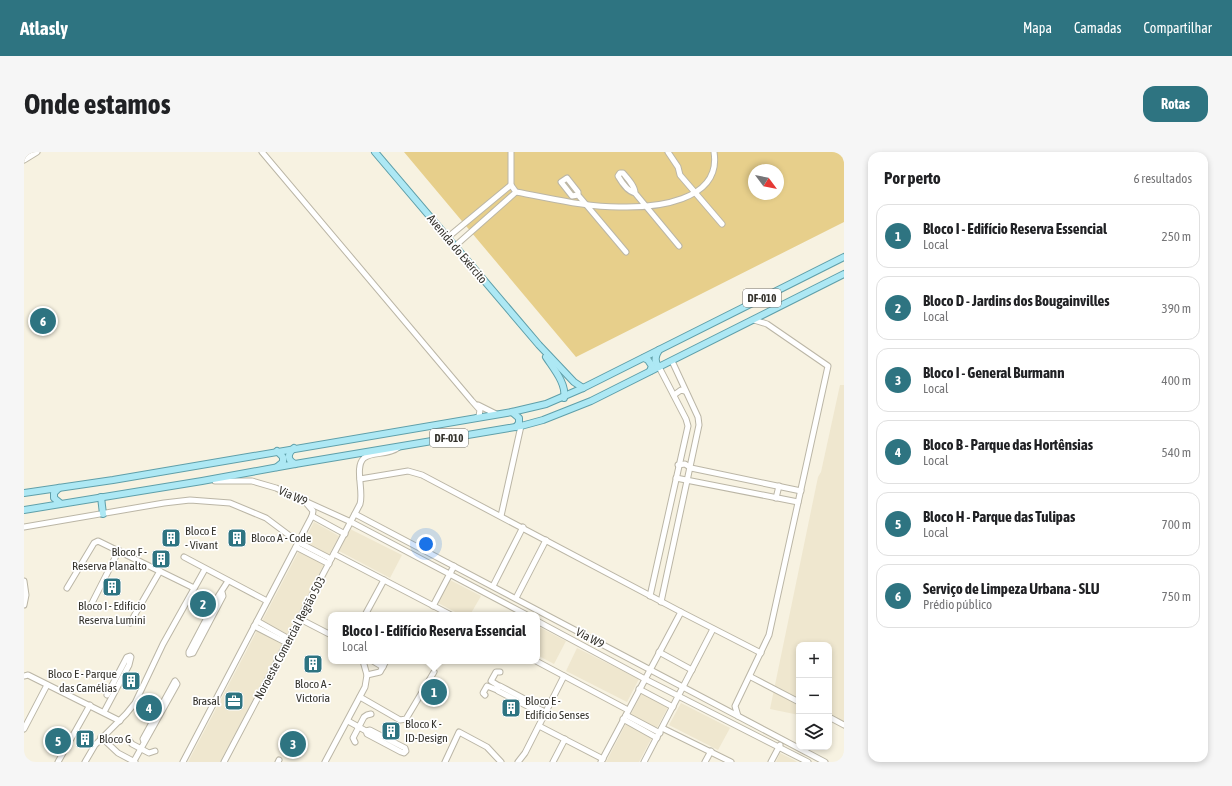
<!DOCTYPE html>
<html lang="pt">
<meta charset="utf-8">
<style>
body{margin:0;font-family:"Asap Condensed",sans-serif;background:#f6f6f6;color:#202124}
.controls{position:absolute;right:12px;bottom:12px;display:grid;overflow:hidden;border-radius:8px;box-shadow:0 2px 6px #0003}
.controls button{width:36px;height:36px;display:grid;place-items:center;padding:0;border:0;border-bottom:1px solid #e0e0e0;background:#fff;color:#202124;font:20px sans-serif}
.compass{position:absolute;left:724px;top:12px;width:36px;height:36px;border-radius:50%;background:#fff;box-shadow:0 2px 6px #0003;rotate:122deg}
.you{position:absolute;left:402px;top:392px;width:14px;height:14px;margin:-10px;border:3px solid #fff;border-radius:50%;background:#1a73e8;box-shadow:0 0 0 6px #1a73e833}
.badge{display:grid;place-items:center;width:26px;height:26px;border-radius:50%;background:#2e7481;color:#fff;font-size:13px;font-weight:700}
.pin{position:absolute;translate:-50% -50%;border:2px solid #fff;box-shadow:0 1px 4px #0006}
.popup{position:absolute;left:304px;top:460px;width:212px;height:52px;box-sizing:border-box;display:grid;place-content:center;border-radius:8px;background:#fff;filter:drop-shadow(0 1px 3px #0005);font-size:13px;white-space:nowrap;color:#757577}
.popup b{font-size:15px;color:#202124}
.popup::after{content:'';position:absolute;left:50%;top:100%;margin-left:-8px;border:8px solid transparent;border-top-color:#fff}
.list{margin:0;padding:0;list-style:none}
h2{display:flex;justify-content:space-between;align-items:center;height:52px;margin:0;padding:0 16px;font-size:17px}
h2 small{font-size:13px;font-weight:400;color:#757577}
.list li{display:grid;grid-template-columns:26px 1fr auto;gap:12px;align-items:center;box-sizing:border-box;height:64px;margin:0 8px 8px;padding:0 8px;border:1px solid #e0e0e0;border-radius:12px}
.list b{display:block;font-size:15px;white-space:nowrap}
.list p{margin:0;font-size:13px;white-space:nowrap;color:#757577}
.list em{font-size:13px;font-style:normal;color:#757577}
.icon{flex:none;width:22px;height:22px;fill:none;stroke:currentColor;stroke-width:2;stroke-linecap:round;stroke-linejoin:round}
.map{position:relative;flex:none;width:820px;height:610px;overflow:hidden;border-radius:12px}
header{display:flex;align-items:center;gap:24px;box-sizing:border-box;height:56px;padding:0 20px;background:#2e7481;color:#fff}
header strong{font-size:19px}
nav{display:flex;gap:22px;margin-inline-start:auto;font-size:14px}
.intro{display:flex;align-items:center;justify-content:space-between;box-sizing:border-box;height:96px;padding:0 24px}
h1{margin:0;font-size:28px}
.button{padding:10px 18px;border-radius:12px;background:#2e7481;color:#fff;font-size:14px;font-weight:700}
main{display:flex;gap:24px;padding:0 24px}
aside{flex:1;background:#fff;border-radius:12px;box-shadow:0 2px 6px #0003}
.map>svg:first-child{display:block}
</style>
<header>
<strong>Atlasly</strong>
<nav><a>Mapa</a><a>Camadas</a><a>Compartilhar</a></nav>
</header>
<div class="intro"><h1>Onde estamos</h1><a class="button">Rotas</a></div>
<main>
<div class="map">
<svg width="820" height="610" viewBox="0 0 820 610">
<rect width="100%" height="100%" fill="#f7f2e1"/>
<g fill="#efe7cf">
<polygon points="816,233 820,233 820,573 805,569 805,493 775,493 775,563 746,557 794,325 797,320"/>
<polygon points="290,370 315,384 196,610 164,610"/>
<polygon points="326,377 378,403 366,426 315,399"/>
<polygon points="426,428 457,444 446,463 437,463 414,451"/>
<polygon points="513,474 542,489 530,512 513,503"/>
<polygon points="553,496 615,527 603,550 542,519"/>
<polygon points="618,541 644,555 615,610 582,610"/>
<polygon points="657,551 706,576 694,598 645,573"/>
<polygon points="756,601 770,608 773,610 752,610"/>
</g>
<path fill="#e7cf8b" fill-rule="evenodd" d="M380,0H820V70L552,205ZM730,18H754V42H730Z"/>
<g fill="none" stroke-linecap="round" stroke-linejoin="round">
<defs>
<g id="minor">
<polyline points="238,0 448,249 456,258 455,264 452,266"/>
<path d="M487,0V33L492,40C526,46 561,55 595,55C629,56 698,50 690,0"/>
<polyline points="644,0 654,15 656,23 698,72"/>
<polyline points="0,8 13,0"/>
<path d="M611,41C603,39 598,31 594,24L596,21H599C604,27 611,34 611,41L655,94"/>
<polyline points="554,43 548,44 537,30 543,26 554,40 554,43 602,100"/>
<polyline points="423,86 487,33"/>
<polyline points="430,95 492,40"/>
<polyline points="650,243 657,238 661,239"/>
<polyline points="454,253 472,262"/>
<polyline points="654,313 661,312 667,316 777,339"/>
<polyline points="652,326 774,350"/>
<polyline points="336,327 384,319 398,323 657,460 737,501"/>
<polyline points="191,329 228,329 252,336 327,370 503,463"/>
<polyline points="752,346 755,334"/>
<polyline points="331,362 801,610"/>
<polyline points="288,364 321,382"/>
<polyline points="477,364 497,274"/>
<polyline points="0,375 140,351 166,348 206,351 242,366 274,390 307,407"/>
<polyline points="272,395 305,412"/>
<polyline points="310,402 427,463"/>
<polyline points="160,405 243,449"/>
<polyline points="0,429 2,443 0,453"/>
<polyline points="469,434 499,375"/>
<polyline points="43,436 70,391 74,389 170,436"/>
<polyline points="198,440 199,444 169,501 165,502 165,500 195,443 204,429"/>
<polyline points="626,444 664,274 662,267 635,215"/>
<polyline points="492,446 522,388"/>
<polyline points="637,450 675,273 674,265 648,209"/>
<polyline points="68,451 95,398"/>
<polyline points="409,454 430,414"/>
<polyline points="341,463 360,428"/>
<polyline points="276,467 307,483"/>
<polyline points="233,469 265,487"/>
<polyline points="513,469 621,527 784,610"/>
<polyline points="106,471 136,419"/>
<polyline points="230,474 263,491"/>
<polyline points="635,500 668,518"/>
<polyline points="349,509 359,515"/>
<polyline points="512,509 604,558"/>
<polyline points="343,523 356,520 362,509"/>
<polyline points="0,524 4,523 96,569"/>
<polyline points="727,525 775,550"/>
<polyline points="475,534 467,529 472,520 476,520"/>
<polyline points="615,537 649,555"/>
<polyline points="461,543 459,541 463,534 473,538"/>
<polyline points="336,545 376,568 382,567 410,520"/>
<polyline points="513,556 509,557 474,539 473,535 476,534 512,553 513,556 521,560"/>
<polyline points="80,560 105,513 107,505 106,504 103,505 83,543"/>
<polyline points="602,563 636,581"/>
<polyline points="714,564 711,554 745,483 804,214 743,172 730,168"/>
<polyline points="805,565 820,573"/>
<polyline points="599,567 633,586"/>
<polyline points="324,569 342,579 343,582 377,600 380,601 382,599 381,596 346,578 342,579"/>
<polyline points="515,574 579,607"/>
<polyline points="638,576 707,610"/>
<polyline points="0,577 23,533"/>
<polyline points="77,585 94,601 111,610"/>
<polyline points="104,587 108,592 125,601 131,599"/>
<polyline points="331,590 329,586 340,565 343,563 347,562"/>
<polyline points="110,609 153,532 151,529 119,587 120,590"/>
<polyline points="34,610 66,553"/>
<polyline points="61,610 71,593 102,562 111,551 139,492 181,417"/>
<polyline points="159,610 288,364 289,359 283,352"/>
<path d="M200,610L336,352C340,339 330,315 340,306C349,299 364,304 375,295"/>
<polyline points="254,610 255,608"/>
<polyline points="301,610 341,535 343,523 339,509"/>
<polyline points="421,610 435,580 463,595 477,610"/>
<polyline points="494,610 501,601 540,524"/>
<polyline points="529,610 541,587"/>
<polyline points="577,610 657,460"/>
<polyline points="620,610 689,477"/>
<polyline points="681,610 687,599"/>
<polyline points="747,610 756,593"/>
</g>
<g id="major">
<polyline points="351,0 515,193 550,230 559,236"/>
<path d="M635,198C631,204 630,210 635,215"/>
<path d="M522,205C529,216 543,232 540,246"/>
<polyline points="620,206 624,208 628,214 626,219"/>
<polyline points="488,260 495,266 495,271 492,275"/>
<path d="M270,296C263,302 263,308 271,312"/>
<polyline points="253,299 259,305 259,310 253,315"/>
<polyline points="35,336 30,341 30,346 36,351"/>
<polyline points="0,341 89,328 488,260 522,252 559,236 820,105"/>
<polyline points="77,345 79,362"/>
<polyline points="0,358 178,329 271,312 497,274 519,268 567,249 820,122"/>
</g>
</defs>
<use href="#minor" stroke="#bbb6a6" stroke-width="7"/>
<use href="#major" stroke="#5f9fa9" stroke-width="8"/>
<use href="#minor" stroke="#fff" stroke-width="5"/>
<use href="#major" stroke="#ade8f4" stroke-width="6"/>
</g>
<defs>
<symbol id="building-square" viewBox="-11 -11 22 22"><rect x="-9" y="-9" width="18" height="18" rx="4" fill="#2e7481" stroke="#fff"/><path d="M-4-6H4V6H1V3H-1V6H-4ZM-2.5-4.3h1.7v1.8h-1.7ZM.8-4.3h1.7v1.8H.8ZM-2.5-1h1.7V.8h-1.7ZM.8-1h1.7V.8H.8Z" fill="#fff"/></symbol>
<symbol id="office-square" viewBox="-11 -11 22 22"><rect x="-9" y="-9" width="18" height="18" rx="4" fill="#2e7481" stroke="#fff"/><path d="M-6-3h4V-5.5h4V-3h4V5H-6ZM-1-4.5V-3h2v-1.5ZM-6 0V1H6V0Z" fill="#fff"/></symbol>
</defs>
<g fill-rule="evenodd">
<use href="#building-square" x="136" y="375" width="22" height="22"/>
<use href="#building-square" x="202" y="375" width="22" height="22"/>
<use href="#building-square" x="126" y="396" width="22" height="22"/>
<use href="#building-square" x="77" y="424" width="22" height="22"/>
<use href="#building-square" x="278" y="501" width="22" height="22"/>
<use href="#building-square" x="96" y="518" width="22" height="22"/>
<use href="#office-square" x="199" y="538" width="22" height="22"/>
<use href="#building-square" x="476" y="545" width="22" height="22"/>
<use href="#building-square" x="356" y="568" width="22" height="22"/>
<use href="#building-square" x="50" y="576" width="22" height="22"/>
</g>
<g text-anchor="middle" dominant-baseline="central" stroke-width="3.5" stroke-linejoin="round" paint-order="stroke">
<g fill="#fff" stroke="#72706c" stroke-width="1">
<rect x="719" y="137" width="38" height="18" rx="3"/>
<rect x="406" y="277" width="38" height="18" rx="3"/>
</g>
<g font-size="11" font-weight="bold" fill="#35332d">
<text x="738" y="146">DF-010</text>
<text x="425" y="286">DF-010</text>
</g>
<g font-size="12" fill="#35332d" stroke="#fff">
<text transform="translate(433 97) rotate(50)">Avenida do Exército</text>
<text transform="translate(269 344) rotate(24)">Via W9</text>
<text transform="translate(266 486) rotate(-62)">Noroeste Comercial Região 503</text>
<text transform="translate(566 486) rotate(28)">Via W9</text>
</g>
<g font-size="12" fill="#35332d" stroke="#fff" text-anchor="start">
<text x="161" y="379">Bloco E<tspan x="161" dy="14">- Vivant</tspan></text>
<text x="227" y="386">Bloco A - Code</text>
<text x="123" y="400" text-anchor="end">Bloco F -<tspan x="123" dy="14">Reserva Planalto</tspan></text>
<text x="88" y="454" text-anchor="middle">Bloco I - Edifício<tspan x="88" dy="14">Reserva Lumini</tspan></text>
<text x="93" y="522" text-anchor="end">Bloco E - Parque<tspan x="93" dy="14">das Camélias</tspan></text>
<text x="289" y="532" text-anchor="middle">Bloco A -<tspan x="289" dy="14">Victoria</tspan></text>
<text x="196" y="549" text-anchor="end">Brasal</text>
<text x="501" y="549">Bloco E -<tspan x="501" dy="14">Edifício Senses</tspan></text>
<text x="381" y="572">Bloco K -<tspan x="381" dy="14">ID-Design</tspan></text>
<text x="75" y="587">Bloco G</text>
</g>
</g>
</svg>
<div class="controls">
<button>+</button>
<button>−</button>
<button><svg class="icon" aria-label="layers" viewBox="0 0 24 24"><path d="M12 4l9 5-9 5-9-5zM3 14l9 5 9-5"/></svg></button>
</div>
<svg class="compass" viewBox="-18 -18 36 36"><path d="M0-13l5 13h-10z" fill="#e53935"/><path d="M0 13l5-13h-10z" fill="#757577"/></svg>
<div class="you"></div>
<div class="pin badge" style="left:410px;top:540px">1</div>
<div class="popup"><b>Bloco I - Edifício Reserva Essencial</b>Local</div>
<div class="pin badge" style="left:179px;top:452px">2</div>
<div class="pin badge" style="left:269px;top:592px">3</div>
<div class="pin badge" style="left:125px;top:556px">4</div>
<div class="pin badge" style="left:34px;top:589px">5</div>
<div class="pin badge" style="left:19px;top:169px">6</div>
</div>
<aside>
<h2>Por perto<small>6 resultados</small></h2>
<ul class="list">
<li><span class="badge">1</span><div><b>Bloco I - Edifício Reserva Essencial</b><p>Local</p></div><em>250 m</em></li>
<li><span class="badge">2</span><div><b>Bloco D - Jardins dos Bougainvilles</b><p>Local</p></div><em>390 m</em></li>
<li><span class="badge">3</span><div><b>Bloco I - General Burmann</b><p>Local</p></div><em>400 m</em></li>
<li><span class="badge">4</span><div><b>Bloco B - Parque das Hortênsias</b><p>Local</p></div><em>540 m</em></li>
<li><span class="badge">5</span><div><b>Bloco H - Parque das Tulipas</b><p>Local</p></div><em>700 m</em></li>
<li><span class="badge">6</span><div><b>Serviço de Limpeza Urbana - SLU</b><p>Prédio público</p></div><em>750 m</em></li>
</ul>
</aside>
</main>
